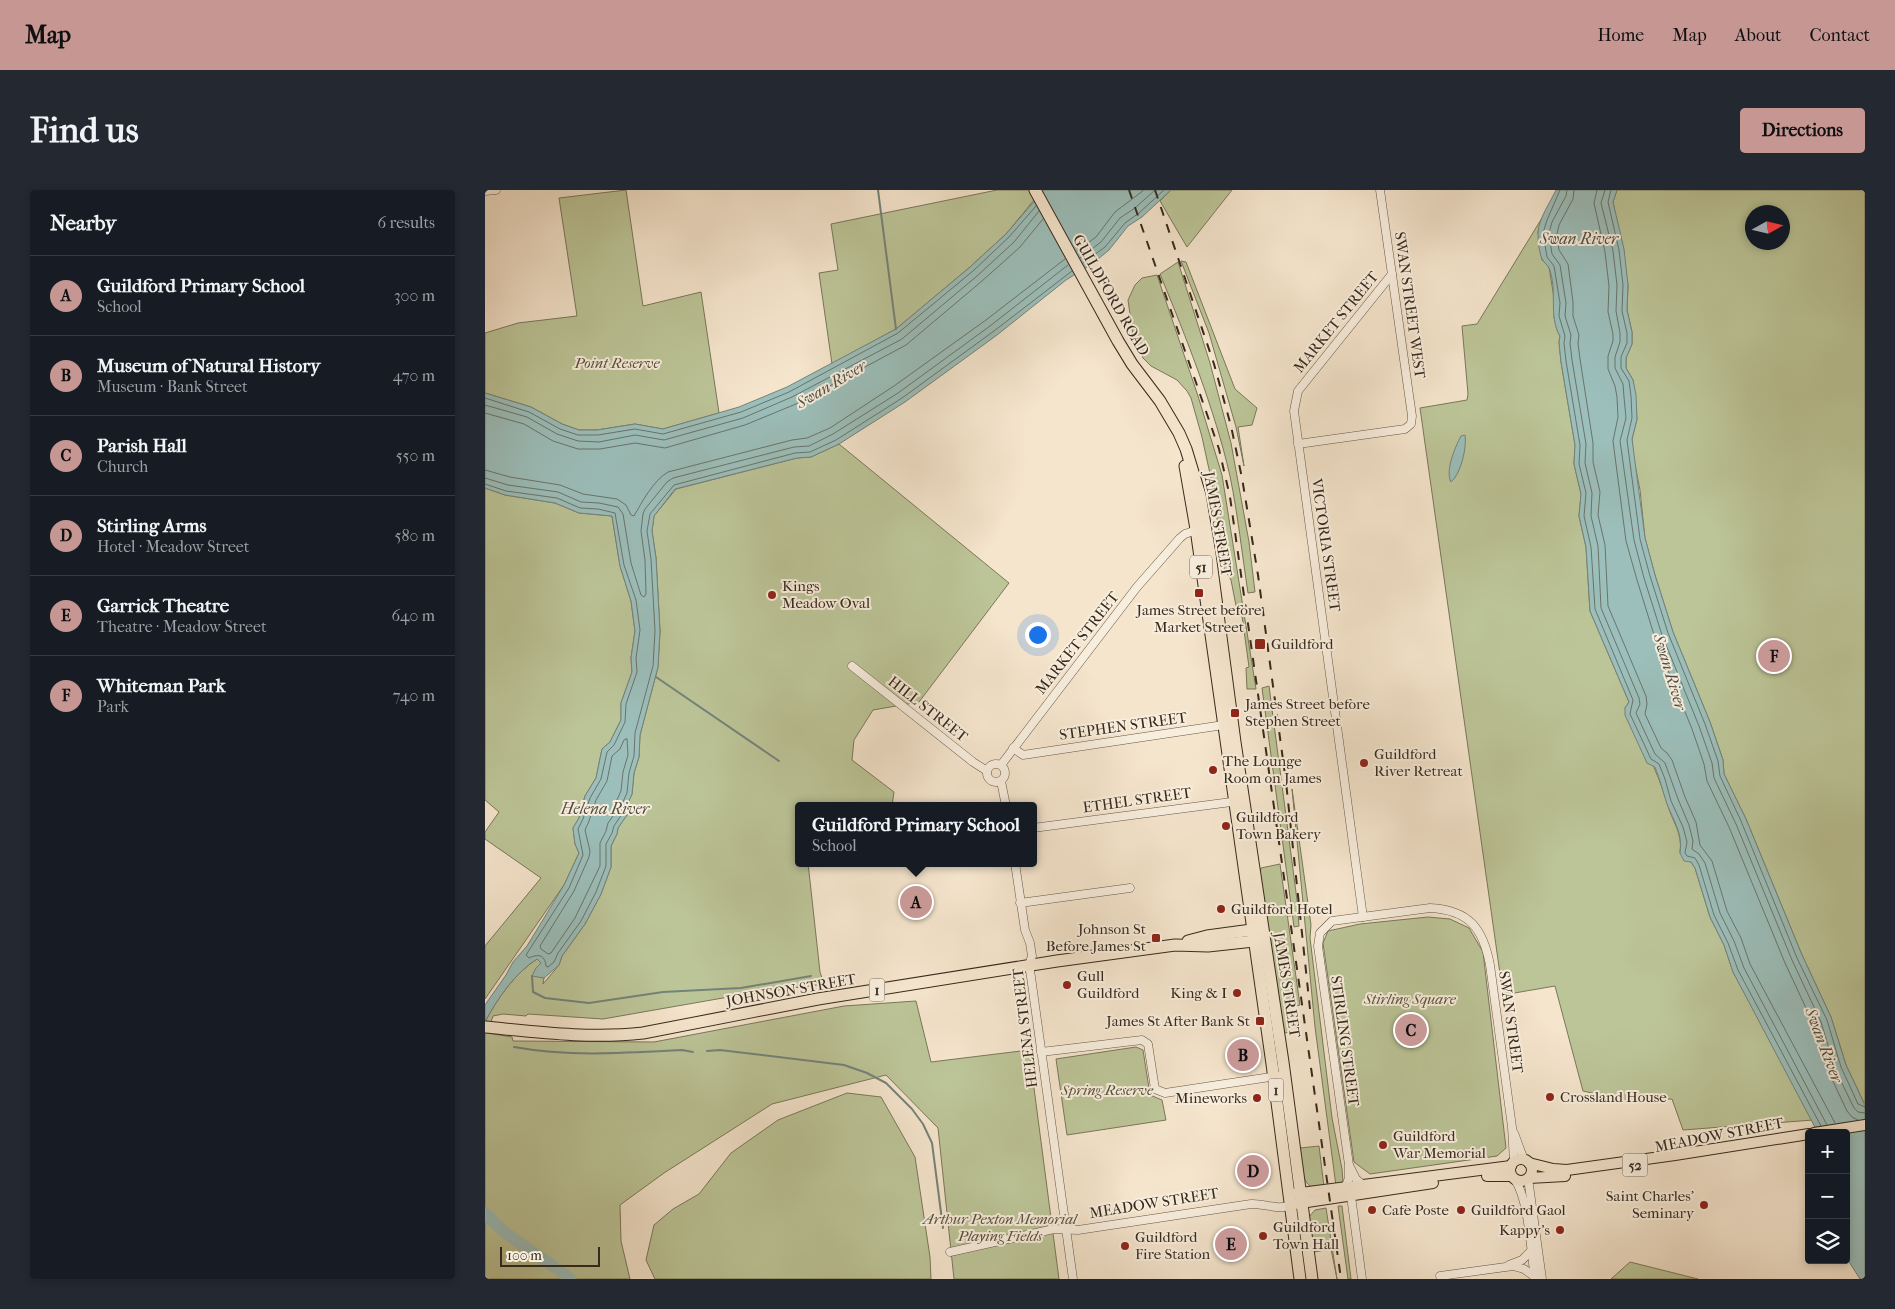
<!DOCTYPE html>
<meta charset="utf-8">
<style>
body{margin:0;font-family:"IM FELL French Canon",serif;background:#242831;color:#f1f3f6}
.controls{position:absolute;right:15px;bottom:15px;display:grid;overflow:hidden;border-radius:5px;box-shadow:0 2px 8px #0003}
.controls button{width:45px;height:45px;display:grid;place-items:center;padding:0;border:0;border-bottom:1px solid #363941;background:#171b24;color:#f1f3f6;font:25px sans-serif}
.compass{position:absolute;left:1260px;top:15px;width:45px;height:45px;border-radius:50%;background:#171b24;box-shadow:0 2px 8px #0003;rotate:82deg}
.scale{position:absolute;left:15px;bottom:12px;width:100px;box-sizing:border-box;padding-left:5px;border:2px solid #37291b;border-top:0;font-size:14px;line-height:18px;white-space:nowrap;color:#37291b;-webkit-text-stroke:4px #f8eede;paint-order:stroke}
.you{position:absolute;left:552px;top:444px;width:18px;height:18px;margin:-12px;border:4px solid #fff;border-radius:50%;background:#1a73e8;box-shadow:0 0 0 8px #1a73e833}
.badge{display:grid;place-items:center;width:32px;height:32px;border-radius:50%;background:#c59692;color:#111;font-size:16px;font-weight:700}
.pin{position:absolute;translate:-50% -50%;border:2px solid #fff;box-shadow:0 1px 5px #0006}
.popup{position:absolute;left:310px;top:612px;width:242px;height:65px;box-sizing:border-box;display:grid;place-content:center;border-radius:5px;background:#171b24;filter:drop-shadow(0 1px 4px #0005);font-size:16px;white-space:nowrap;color:#9ea1a6}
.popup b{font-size:19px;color:#f1f3f6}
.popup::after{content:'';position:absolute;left:50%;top:100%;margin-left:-10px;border:10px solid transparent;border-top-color:#171b24}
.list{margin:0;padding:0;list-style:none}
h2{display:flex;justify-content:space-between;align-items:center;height:65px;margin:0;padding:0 20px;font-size:21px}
h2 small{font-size:16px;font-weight:400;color:#9ea1a6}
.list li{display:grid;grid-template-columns:32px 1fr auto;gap:15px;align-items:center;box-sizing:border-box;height:80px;padding:0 20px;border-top:1px solid #363941}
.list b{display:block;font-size:19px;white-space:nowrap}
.list p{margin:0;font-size:16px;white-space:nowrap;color:#9ea1a6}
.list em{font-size:16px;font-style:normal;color:#9ea1a6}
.icon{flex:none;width:28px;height:28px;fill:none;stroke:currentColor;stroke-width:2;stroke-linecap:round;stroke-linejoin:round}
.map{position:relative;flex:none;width:1380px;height:1089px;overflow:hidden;border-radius:5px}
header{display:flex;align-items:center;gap:30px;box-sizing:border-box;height:70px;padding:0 25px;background:#c59692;color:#111}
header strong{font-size:24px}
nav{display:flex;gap:28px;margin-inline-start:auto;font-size:18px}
.intro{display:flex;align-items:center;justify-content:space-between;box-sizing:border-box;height:120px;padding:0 30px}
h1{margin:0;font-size:35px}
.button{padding:12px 22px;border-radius:5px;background:#c59692;color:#111;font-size:18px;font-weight:700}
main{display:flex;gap:30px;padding:0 30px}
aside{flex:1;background:#171b24;border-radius:5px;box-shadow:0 2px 8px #0003}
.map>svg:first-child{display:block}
</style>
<header>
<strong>Map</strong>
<nav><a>Home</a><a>Map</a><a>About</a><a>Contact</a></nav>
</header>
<div class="intro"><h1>Find us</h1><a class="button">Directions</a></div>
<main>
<aside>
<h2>Nearby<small>6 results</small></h2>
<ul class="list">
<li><span class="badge">A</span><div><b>Guildford Primary School</b><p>School</p></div><em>300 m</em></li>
<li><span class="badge">B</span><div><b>Museum of Natural History</b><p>Museum · Bank Street</p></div><em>470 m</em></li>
<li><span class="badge">C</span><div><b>Parish Hall</b><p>Church</p></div><em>550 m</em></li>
<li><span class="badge">D</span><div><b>Stirling Arms</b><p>Hotel · Meadow Street</p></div><em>580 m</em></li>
<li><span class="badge">E</span><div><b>Garrick Theatre</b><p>Theatre · Meadow Street</p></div><em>640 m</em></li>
<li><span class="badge">F</span><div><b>Whiteman Park</b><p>Park</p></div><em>740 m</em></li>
</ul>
</aside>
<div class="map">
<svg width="1380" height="1089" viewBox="0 0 1380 1089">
<rect width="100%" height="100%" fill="#f5e5cd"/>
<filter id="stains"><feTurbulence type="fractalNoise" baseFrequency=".004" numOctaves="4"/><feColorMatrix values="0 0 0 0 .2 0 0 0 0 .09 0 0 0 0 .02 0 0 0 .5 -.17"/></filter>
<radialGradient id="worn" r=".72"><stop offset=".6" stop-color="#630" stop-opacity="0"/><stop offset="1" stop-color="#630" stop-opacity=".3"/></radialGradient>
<g fill="#bcc598" stroke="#7a775a" fill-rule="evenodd">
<polygon points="141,0 158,116 216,102 234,223 178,239 150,234 112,240 94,240 77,234 46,217 0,203 0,143 33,133 92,126 74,8"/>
<polygon points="512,0 544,0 549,10 521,44 485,77 411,139 347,174 334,83 353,80 346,34"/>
<polygon points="686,0 747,0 702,57 675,11"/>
<path d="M1132,0H1380V913H1379L1361,875L1346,827L1317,765L1261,629L1239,584L1238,570L1225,532L1188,442L1170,385L1160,348L1155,300L1148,265L1147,249L1152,229L1148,190L1141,178V168L1147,154V142L1142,120L1143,95L1128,12ZM1268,22H1298V52H1268Z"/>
<path d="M1057,28L1053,42L1057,70L1064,77L1070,114L1069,127L1072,140L1075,146L1074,152L1076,172L1090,255L1089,274L1096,304L1094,326L1101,357L1105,421L1144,512L1140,518C1156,549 1172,579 1182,613C1187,632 1198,642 1195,663L1206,672L1210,678L1225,727L1239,755L1248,782L1328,930L1198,940L1187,909L1143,911L1098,901L1070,796L1018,805L935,218L982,210L983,204L977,136L992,134Z"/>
<polygon points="696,71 701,72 750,199 772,218 767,235 753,237 759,276 751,237 724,143"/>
<path d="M693,72L725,173L746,253L764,352L770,402L763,403C757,364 753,325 745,286C730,220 701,147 675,84Z"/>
<polygon points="672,85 713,206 737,285 771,499 762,499 761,478 764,477 757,426 753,426 746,390 739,378 727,293 717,247 706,208 702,201 692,190 666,176 658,168 648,145 643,110 650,95 657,88"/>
<path d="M354,254L524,393L434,512L388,520L369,550L367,570L409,602L407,616H314V673H323L335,782L339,794L255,805L118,829L43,824L41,826L18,824L8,826L2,843L27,847L28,851L169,852L359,816L431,811L446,872L544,860L574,1089H469L453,938L401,885L287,914L179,983L135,1015L136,1051L145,1089H0V832C12,809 30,783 52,769L56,773L48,785L59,788L58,794L74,775L77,766L100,734L116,704L126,677V656L132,644L133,638L142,625V615L147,604L149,583L154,567L155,545L173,477L175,441L171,368L167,341L169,326L191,299L312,268L326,267Z"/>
<polygon points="0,298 20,305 70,313 94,323 127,326 135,376 146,411 150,441 146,468 147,482 136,513 136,530 125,552 117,559 111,588 100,606 94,628 88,638 90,654 94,663 79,695 0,809 0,756 56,688 0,649 0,642 14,622 0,610"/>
<polygon points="784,496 812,710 814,736 809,737 777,498"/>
<polygon points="807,599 826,735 825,748 847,928 857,979 858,993 851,996 830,837"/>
<polygon points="795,674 815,815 803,817 806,842 799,843 775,683 776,678"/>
<polygon points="943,727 965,729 984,738 998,762 1021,958 1012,966 885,984 869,972 838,753 843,741 875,734"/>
<polygon points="651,857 658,860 665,905 677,910 681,930 582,945 571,869"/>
<polygon points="362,903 396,907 430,967 445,1067 446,1089 170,1089 161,1070 169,1035 188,1019 214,1004 246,963 293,930"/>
<path d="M834,956L839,997C836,997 830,998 827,997C815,992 816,969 815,958Z"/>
<polygon points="853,1016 857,1016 866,1089 863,1089"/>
<polygon points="841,1018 852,1089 846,1059 829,1062 832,1089 829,1089 824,1027 830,1020"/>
<polygon points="1145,1072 1213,1089 1126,1089"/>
</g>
<g fill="#9cbfbb" stroke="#74837b">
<path d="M559,0H686L657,27L643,36L624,60L607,74L581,90L512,145L420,212L354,254L326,267L312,268L190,299L169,326L167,341L171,368L175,441L173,477L155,545L154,567L149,583L147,604L142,615V625L133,638L132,644L126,656V677L116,704L100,734L77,766L74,775L59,788L47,786L51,778L56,773L52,769C30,783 12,809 0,832V815L21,785L28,772L42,756L79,695L94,663L90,654L88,638L94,628L100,606L111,588L117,559L125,552L136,530V513L147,482L146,468L150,441L146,411L135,376L127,326L94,323L70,313L20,305L0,298V203L46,217L77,234L94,240H112L150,234L178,239L254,217L302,197L411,139L485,77L521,44Z"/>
<path d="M1071,0H1132L1128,12L1139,59L1143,95L1142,120L1147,142V154L1141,168V178L1148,190L1151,205L1152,229L1147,249L1160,348L1170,385L1188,442L1225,532L1238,570L1239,584L1261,629L1317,765L1346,827L1361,875L1379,913L1380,919V1089H1375L1361,1067V943H1333L1248,782L1239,755L1225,727L1210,678L1206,672L1199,671L1195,663C1198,643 1189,632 1182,614C1178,602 1175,589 1170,577L1162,573L1140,525V518L1144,512L1105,421L1101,357L1094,326L1096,304L1089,274L1090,255L1076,172L1074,152L1075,146C1063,126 1073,100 1064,78C1063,75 1059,73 1057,69C1054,62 1053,50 1053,42C1054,28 1065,13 1071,0Z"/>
<path d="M980,245C982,257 976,284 966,292C960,281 970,257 976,246Z"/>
</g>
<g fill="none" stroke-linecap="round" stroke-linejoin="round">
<g stroke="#6a746b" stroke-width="1">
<polyline points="1075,0 1062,30 1058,43 1062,67 1069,76 1075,113 1074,126 1080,146 1079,153 1081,171 1095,255 1094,274 1101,303 1099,326 1106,357 1110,419 1148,510 1145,524 1166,569 1174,574 1180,589 1186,611 1198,637 1202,652 1200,663 1202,666 1210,668 1214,675 1229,725 1243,753 1253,780 1336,936"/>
<polyline points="1082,0 1081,6 1067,32 1064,43 1067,64 1075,75 1081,113 1080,126 1086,145 1085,153 1087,170 1101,254 1100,273 1107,303 1106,326 1113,356 1116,418 1154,508 1155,514 1151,523 1170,564 1180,573 1193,609 1204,635 1208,651 1207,659 1214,664 1220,673 1235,723 1249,751 1259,778 1342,935"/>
<polyline points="1089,0 1088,9 1074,35 1072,44 1074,60 1083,74 1088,112 1088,126 1094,145 1093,153 1095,169 1108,253 1108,272 1115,302 1113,325 1120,355 1123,416 1161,506 1162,514 1160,524 1176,558 1182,563 1187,570 1200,607 1211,632 1215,655 1227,671 1242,721 1256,748 1265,774 1350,933"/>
<polyline points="1112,0 1109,13 1120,62 1124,96 1123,122 1128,144 1128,151 1123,166 1123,179 1130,196 1132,207 1133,227 1128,251 1141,351 1152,390 1170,448 1207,539 1219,574 1222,591 1244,637 1300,773 1329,835 1344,883 1362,921 1367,927 1373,930"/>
<polyline points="1120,0 1116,13 1128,61 1132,95 1131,121 1135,143 1135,152 1130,167 1130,178 1138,194 1139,207 1141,228 1135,251 1149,350 1159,388 1177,445 1214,536 1227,573 1229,588 1251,634 1307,770 1336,832 1350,879 1369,918 1373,922 1380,923"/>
<polyline points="1126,0 1123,12 1134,60 1138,95 1137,121 1142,143 1142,153 1136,167 1136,178 1144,191 1146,206 1147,228 1142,250 1155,349 1165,386 1183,443 1220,534 1233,571 1235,586 1256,631 1312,768 1342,830 1356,877 1373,914 1380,917"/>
<polyline points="592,61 611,47 630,22 659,0"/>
<polyline points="595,68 616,52 635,28 650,18 670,0"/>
<polyline points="598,73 620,57 640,33 654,23 679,0"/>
<polyline points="0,208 44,222 75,239 93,245 113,245 150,239 178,244 256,222 304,202 413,143 488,81 524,47 551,16"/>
<polyline points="0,215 42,227 72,244 93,251 114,252 150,245 179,250 258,228 307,207 417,149 492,86 529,52 554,21"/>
<polyline points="0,223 39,234 68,251 93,259 115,259 150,253 180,258 260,235 311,214 421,155 497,91 535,57 558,29"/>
<path d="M0,280L25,287L75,295L98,304L132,309L141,315L146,325L149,326C157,312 168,291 183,282L307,250L322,248L345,238L409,196L501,130L580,69"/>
<polyline points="0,288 23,295 73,302 96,312 114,313 133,317 138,324 146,373 156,405 159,407 161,404 160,370 156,341 158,324 160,319 182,292 188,288 309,257 324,256 348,244 413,203 505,136 583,75"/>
<path d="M0,294L21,301L72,308L95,318L113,319L130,323L139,375L151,410L155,440L151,468L152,482L141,514L140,532L129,555L122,562L116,589L105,608L98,629L93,639L98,665L84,698L41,765L44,768C52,764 60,764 61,776L63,777L69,772L73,763L96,731L111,702L121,676V654L127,643L129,636L137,624V614L142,603L144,583L149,566L150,543L168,476L170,441L166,369L162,341L165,324L189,295L310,263L325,262L351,250L417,208L509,141L587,81"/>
<polygon points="142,549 143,565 138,582 136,601 131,612 131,622 123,633 121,641 115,653 115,676 90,728 66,763 63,764 56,759 55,756 89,701 104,667 105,661 100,640 104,631 111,610 122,591 127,566 135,559 139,550"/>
</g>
<g stroke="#74837b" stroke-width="2">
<polyline points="393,0 411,139"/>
<polyline points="171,487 294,571"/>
<polyline points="47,786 48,802 60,808 104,813 178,802 256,798 326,786"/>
<path d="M29,857C84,867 141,863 197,860L208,862"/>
<polyline points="222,861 235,860 359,875 382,883 401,893 427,919 438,934 447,953 458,1038"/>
</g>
<path stroke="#9cbfbb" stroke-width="12" d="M0,1023C24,1051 57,1065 85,1089"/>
<defs>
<g id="minor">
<polyline points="0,1 11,0"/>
<polyline points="813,254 920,239 926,234 927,226 895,0"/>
<polyline points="367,476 488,572 502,581"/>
<polyline points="528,558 538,565 732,536 742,533"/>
<circle cx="511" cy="583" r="9"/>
<polyline points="516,575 652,397 695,348 700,344 714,339"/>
<polyline points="516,591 521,616"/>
<polyline points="548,638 754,611"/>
<polyline points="530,673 540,740 545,753 547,766 544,775 546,787 588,1089"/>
<polyline points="535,713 645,698"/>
<polyline points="878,727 809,221 813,201 907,84"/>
<polyline points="556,862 657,850 663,854 670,899 680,903 792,886"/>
<polyline points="1029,943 1039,970"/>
<polyline points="865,977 871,989 878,995"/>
<polyline points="1043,988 1057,1089"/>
<path d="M1030,990C1044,1010 1046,1063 1050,1089"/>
<path d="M860,998L864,988V975L833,756L835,743L847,731L945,718C984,720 998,738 1005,775L1027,937L1029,972"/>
<polyline points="866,1006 877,1089"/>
<path d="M465,1062L569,1039L593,1040L766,1014C780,1013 792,1021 806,1015"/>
<polyline points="1024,1075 1037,1070 1046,1061"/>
<polyline points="955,1086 1028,1076 1039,1079 1050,1087"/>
</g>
<g id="major">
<polyline points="1329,943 1380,935"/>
<circle cx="1036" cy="980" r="11"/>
<polyline points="1044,973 1068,979 1082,980 1190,965 1324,944"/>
<polyline points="1002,986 1026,986"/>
<polyline points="1044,988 1080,986"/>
<polyline points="808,1004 1026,976"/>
<polyline points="809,1014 948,993"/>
</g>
<g id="highway">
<polyline points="550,0 633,151 647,174 675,211 694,243 701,259 715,305 725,364 750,552 798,872 827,1089"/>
<polyline points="700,276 711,339 787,874 815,1089"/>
<polyline points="703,751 722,746 774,739"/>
<path d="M0,837C52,842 105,849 158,843L333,809L572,771L690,755L723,756L778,750"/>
</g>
</defs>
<use href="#minor" stroke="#665848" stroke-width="9"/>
<use href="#major" stroke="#37291b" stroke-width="12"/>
<use href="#highway" stroke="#37291b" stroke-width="13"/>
<use href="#minor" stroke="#f8eede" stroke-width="8"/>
<use href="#major" stroke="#f5e5cd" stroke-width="10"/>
<use href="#highway" stroke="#f5e5cd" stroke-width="11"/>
<g stroke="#37291b" stroke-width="2" stroke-dasharray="9 9" stroke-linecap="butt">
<polyline points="644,0 724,230 734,259 745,307 856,1089"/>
<polyline points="670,0 729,174 746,236 757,288 773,385 801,592 825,819"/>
</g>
</g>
<g fill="#8f2418" stroke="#f8eede" stroke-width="2">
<rect x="709" y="398" width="10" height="10" rx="2.5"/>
<circle cx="287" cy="405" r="5"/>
<rect x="769" y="448" width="12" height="12" rx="2.5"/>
<rect x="745" y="518" width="10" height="10" rx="2.5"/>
<circle cx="879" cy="573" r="5"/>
<circle cx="728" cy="580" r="5"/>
<circle cx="741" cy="636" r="5"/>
<circle cx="736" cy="719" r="5"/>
<rect x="666" y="743" width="10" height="10" rx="2.5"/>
<circle cx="582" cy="795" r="5"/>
<circle cx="752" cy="803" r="5"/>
<rect x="770" y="826" width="10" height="10" rx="2.5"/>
<circle cx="1065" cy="907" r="5"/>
<circle cx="772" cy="908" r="5"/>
<circle cx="898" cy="955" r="5"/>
<circle cx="1219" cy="1015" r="5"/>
<circle cx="887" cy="1020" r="5"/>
<circle cx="976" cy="1020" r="5"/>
<circle cx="1075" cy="1040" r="5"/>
<circle cx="778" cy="1046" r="5"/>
<circle cx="640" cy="1056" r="5"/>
</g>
<g text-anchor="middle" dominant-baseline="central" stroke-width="4" stroke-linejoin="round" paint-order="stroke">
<g fill="#f8eede" stroke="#716456" stroke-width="1">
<rect x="705" y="365.5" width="22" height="23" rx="4"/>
<rect x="384.5" y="788.5" width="15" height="23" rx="4"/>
<rect x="783.5" y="888.5" width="15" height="23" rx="4"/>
<rect x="1137.5" y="963.5" width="25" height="23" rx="4"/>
</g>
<g font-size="14" font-weight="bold" fill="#37291b">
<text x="716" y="377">51</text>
<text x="392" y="800">1</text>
<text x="791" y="900">1</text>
<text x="1150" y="975">52</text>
</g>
<g font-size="15" fill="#37291b" stroke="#f8eede">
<text transform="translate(626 105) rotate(60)">GUILDFORD ROAD</text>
<text transform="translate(925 115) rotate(82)">SWAN STREET WEST</text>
<text transform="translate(851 132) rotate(-51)">MARKET STREET</text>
<text transform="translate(733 334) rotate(80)">JAMES STREET</text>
<text transform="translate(841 355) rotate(82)">VICTORIA STREET</text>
<text transform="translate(592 453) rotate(-52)">MARKET STREET</text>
<text transform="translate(443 519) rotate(38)">HILL STREET</text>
<text transform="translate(638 536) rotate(-8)">STEPHEN STREET</text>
<text transform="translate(652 610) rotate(-8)">ETHEL STREET</text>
<text transform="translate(802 795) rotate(81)">JAMES STREET</text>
<text transform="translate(306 800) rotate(-10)">JOHNSON STREET</text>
<text transform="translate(1026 832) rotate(82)">SWAN STREET</text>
<text transform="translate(540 838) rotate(-97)">HELENA STREET</text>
<text transform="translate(860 851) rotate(82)">STIRLING STREET</text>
<text transform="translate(1234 945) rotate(-11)">MEADOW STREET</text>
<text transform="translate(669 1013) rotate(-9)">MEADOW STREET</text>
</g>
<g font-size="15" font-style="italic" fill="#58503a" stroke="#f8eede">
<text x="132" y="173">Point Reserve</text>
<text x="925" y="809">Stirling Square</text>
<text x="622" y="900">Spring Reserve</text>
<text x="515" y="1029">Arthur Pexton Memorial<tspan x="515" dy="17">Playing Fields</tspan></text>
</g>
<g font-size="15" fill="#37291b" stroke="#f8eede" text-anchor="start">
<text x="297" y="396">Kings<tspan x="297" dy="17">Meadow Oval</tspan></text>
<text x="714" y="420" text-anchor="middle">James Street before<tspan x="714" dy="17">Market Street</tspan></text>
<text x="786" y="454">Guildford</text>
<text x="760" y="514">James Street before<tspan x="760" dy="17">Stephen Street</tspan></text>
<text x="889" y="564">Guildford<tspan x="889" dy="17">River Retreat</tspan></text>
<text x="738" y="571">The Lounge<tspan x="738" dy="17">Room on James</tspan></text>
<text x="751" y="627">Guildford<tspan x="751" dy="17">Town Bakery</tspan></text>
<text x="746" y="719">Guildford Hotel</text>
<text x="661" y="739" text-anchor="end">Johnson St<tspan x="661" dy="17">Before James St</tspan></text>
<text x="592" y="786">Gull<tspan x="592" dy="17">Guildford</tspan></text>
<text x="742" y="803" text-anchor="end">King &amp; I</text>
<text x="765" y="831" text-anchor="end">James St After Bank St</text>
<text x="1075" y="907">Crossland House</text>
<text x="762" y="908" text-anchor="end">Mineworks</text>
<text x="908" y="946">Guildford<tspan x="908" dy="17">War Memorial</tspan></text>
<text x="1209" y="1006" text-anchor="end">Saint Charles’<tspan x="1209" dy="17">Seminary</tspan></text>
<text x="897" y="1020">Cafe Poste</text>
<text x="986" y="1020">Guildford Gaol</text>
<text x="788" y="1037">Guildford<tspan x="788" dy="17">Town Hall</tspan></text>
<text x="1065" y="1040" text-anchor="end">Kappy's</text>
<text x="650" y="1047">Guildford<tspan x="650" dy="17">Fire Station</tspan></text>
</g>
<g font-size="16" font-style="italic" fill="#504e43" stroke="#f8eede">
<text x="1094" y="48">Swan River</text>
<text transform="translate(346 194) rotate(-31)">Swan River</text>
<text transform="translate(1185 482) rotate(73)">Swan River</text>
<text x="120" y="618">Helena River</text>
<text transform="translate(1339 855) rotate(69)">Swan River</text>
</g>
</g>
<rect width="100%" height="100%" filter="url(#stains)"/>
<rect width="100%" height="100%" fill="url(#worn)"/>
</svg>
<div class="controls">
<button>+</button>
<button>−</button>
<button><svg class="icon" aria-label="layers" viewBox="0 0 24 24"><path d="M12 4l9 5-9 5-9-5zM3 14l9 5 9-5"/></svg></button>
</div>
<svg class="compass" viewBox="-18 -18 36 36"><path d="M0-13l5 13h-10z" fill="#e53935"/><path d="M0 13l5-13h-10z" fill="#9ea1a6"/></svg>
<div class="scale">100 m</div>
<div class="you"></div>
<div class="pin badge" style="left:431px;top:712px">A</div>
<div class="popup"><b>Guildford Primary School</b>School</div>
<div class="pin badge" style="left:758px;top:865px">B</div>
<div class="pin badge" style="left:926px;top:840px">C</div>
<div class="pin badge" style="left:768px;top:981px">D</div>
<div class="pin badge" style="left:746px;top:1054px">E</div>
<div class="pin badge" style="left:1289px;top:466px">F</div>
</div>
</main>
